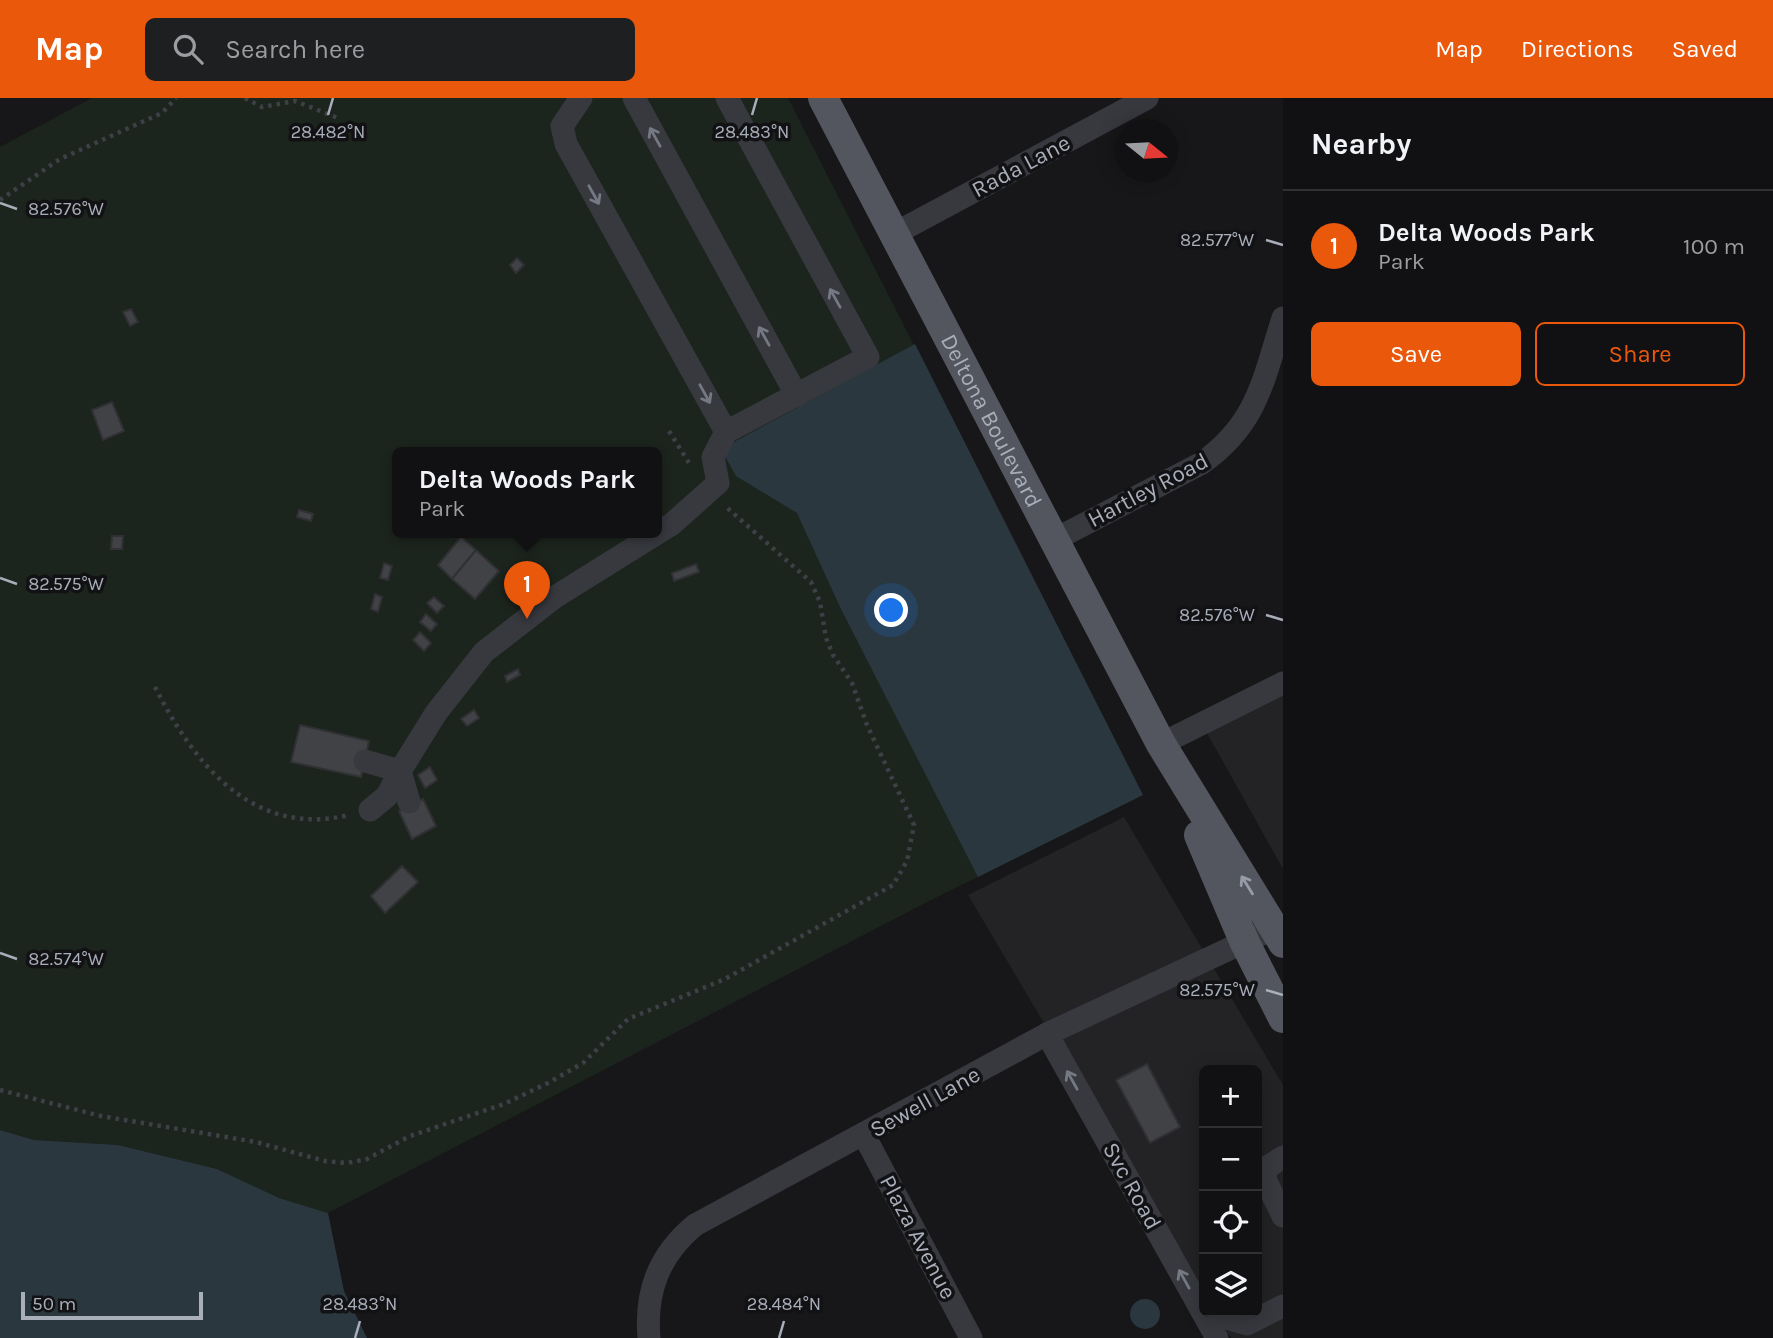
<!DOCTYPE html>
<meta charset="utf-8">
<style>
body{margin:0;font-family:Karla,sans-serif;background:#1e1f21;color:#f1f3f6}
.controls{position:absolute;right:21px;bottom:21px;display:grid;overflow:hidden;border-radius:10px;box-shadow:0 4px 18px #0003}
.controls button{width:63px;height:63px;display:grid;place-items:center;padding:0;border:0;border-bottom:2px solid #303133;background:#111113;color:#f1f3f6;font:35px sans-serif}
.compass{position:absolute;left:1115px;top:21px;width:63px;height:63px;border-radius:50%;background:#111113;box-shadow:0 4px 18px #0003;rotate:108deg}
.scale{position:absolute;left:21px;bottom:18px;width:182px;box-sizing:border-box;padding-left:7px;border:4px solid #a8aeba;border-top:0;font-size:19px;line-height:24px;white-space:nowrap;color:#a8aeba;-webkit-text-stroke:5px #121214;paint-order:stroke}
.you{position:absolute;left:892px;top:513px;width:24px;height:24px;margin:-18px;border:5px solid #fff;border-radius:50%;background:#1a73e8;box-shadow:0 0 0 10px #1a73e833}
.badge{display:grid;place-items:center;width:46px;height:46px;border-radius:50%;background:#ea580c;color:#fff;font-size:23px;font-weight:700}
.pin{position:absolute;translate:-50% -58px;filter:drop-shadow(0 2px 4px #0008)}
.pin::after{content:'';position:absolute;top:37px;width:24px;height:21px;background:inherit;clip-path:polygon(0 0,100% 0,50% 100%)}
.popup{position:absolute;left:392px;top:349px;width:270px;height:91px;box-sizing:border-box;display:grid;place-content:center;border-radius:10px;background:#111113;filter:drop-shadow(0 2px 5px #0005);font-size:23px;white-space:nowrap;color:#9c9da0}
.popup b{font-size:26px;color:#f1f3f6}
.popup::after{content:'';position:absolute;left:50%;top:100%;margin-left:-14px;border:14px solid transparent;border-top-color:#111113}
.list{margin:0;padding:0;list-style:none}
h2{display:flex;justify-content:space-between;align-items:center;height:91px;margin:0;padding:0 28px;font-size:30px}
h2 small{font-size:23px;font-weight:400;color:#9c9da0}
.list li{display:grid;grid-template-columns:46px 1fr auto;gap:21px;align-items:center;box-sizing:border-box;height:112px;padding:0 28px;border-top:2px solid #303133}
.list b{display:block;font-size:26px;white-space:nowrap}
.list p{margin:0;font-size:23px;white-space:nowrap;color:#9c9da0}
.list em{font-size:23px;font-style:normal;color:#9c9da0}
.actions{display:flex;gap:14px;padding:21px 28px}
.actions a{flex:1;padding:16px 0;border:2px solid #ea580c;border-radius:10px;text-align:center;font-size:24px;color:#ea580c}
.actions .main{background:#ea580c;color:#fff}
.icon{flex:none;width:38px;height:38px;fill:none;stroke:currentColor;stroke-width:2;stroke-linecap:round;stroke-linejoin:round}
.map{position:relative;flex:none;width:1283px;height:1240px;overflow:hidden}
header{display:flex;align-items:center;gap:42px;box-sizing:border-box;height:98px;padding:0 35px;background:#ea580c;color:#fff}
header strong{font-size:33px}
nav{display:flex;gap:38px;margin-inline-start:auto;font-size:24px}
.search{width:490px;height:63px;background:#1e1f21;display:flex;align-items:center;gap:18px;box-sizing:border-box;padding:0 24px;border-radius:10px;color:#9c9da0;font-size:26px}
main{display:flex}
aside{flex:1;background:#111113}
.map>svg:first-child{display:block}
</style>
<header>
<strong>Map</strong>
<div class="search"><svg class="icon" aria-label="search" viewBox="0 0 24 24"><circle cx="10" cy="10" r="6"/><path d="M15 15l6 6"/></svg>Search here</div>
<nav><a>Map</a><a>Directions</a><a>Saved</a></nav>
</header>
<main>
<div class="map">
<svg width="1283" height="1240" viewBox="0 0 1283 1240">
<rect width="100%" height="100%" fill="#171719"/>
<g fill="#232326">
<polygon points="1283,588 1283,771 1207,635"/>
<polygon points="1124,719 1283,987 1283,1240 1231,1240 1215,1214 1257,1214 1257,972 1204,972 1204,1195 968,797"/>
</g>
<path fill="#1c251d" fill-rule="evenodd" d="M92,0H788L1143,697L927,804L328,1115L279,1100L217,1071L118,1047L34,1042L0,1032V49ZM398,355H656V435H398Z"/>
<g fill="#2b373f">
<polygon points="915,246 1143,697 978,779 841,511 797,415 736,378 721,351"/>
<polygon points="0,1032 34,1042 118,1047 217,1071 279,1100 328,1115 344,1193 367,1240 0,1240"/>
<circle cx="1145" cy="1216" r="15"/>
</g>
<g fill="#414246" stroke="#313135" stroke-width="2">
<polygon points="517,160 524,167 516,175 510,167"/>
<polygon points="131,211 138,224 130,228 123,214"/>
<polygon points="112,304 124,333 103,342 92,312"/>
<polygon points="299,412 313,416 311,423 297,419"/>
<polygon points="112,438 123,438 122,451 111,451"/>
<polygon points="461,439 476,452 452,481 438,467"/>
<polygon points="476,452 499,473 475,501 452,481"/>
<polygon points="384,465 392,468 388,482 380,480"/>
<polygon points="696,466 699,474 674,483 672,475"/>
<polygon points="375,496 382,499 378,514 371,511"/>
<polygon points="434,499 444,508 437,515 427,505"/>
<polygon points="426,516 437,526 431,533 420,524"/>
<polygon points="420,534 431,545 424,553 413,542"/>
<polygon points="518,571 520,577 507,584 505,578"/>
<polygon points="474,612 479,620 467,628 461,621"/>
<polygon points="300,627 369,643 361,679 291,664"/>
<polygon points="430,669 437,682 425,690 418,677"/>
<polygon points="423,701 436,728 412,741 399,713"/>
<polygon points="402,768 418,784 385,815 371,798"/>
<polygon points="1147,966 1180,1029 1150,1045 1116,982"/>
</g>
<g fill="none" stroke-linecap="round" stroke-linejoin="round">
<g stroke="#3d4046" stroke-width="4.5" stroke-dasharray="3.5 5" stroke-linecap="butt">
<polyline points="245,0 262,9 295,3 338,20"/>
<polyline points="0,102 60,61 162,15 176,0"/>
<polyline points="669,333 689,365"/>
<path d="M155,589C194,666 253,740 349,717"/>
<polyline points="0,992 101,1018 256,1044 325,1063 347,1065 367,1061 410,1038 504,1006 550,984 583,965 628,921 725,881 893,787 907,763 914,727 867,627 852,585 833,557 826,540 820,504 811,484 724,407"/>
</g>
<g stroke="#37393f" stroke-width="23">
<polyline points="581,0 562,28 566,46 726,334"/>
<polyline points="634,0 797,298"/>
<polyline points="894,136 1147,0"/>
<path d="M1054,442L1202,365C1258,325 1263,282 1283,220"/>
<polyline points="1161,646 1283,585"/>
<polyline points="365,663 400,673 387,698 370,712"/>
<polyline points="409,704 400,673 436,615 484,554 555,499 672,426 718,385 713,359 726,334 868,259 727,0"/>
<polyline points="1047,936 1217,1240"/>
<polyline points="864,1037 971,1240"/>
<polyline points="1283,1059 1266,1070 1265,1081 1283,1118"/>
<polyline points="1202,1213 1247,1226 1283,1208"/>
<path d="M649,1240C645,1193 659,1157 695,1127L1047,936L1274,830"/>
</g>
<g stroke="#53565e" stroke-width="30">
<path id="s1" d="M823,0L1161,646L1283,845"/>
<polyline points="1199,737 1245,845 1283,920"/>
</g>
</g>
<defs><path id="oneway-shaft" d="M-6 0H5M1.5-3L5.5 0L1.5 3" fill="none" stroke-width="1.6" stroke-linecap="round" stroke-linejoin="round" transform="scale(1.75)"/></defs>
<g stroke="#757983">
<use href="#oneway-shaft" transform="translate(655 39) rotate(-119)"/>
<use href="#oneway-shaft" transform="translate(594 97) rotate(61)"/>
<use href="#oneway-shaft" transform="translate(835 200) rotate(-119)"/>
<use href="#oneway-shaft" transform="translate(764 238) rotate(-119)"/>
<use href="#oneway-shaft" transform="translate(705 296) rotate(61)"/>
<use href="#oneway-shaft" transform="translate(1072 982) rotate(-119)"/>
<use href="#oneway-shaft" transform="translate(1184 1181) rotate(-119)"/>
</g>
<use stroke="#979ca8" href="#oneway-shaft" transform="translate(1247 787) rotate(-122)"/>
<path fill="none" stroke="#a8aeba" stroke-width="2.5" d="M328,17L333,0M752,17L757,0M0,105L17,111M1266,142L1283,147M0,480L17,486M1266,517L1283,522M0,855L17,861M1266,892L1283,897M355,1240L360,1223M779,1240L784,1223"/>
<g text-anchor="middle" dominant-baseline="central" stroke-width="7" stroke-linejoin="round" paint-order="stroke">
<g font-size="23" fill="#a8aeba" stroke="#121214">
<text transform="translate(1021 68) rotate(-28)">Rada Lane</text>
<text stroke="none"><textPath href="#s1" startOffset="364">Deltona Boulevard</textPath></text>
<text transform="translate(1148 392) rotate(-28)">Hartley Road</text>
<text transform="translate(925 1004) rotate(-29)">Sewell Lane</text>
<text transform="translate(1132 1088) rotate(61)">Svc Road</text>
<text transform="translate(918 1139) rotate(62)">Plaza Avenue</text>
</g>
</g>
<g font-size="18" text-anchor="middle" fill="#a8aeba" stroke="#121214" stroke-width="7" stroke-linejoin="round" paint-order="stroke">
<text x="328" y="40">28.482°N</text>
<text x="752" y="40">28.483°N</text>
<text x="66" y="117">82.576°W</text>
<text x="1217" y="148">82.577°W</text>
<text x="66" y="492">82.575°W</text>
<text x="1217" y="523">82.576°W</text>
<text x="66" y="867">82.574°W</text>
<text x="1217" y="898">82.575°W</text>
<text x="360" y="1212">28.483°N</text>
<text x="784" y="1212">28.484°N</text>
</g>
</svg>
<div class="controls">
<button>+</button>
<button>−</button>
<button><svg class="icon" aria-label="locate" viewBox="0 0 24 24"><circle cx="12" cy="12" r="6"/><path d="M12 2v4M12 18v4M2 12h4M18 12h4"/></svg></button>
<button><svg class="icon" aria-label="layers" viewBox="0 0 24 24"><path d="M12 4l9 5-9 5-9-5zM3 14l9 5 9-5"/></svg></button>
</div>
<svg class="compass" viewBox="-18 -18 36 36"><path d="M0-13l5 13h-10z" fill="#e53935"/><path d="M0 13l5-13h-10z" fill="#9c9da0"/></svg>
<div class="scale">50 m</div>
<div class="you"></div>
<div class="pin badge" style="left:527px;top:521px">1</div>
<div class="popup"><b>Delta Woods Park</b>Park</div>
</div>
<aside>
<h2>Nearby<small></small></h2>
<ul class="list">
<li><span class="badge">1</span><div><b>Delta Woods Park</b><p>Park</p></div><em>100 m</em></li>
</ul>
<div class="actions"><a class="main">Save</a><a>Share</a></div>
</aside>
</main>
